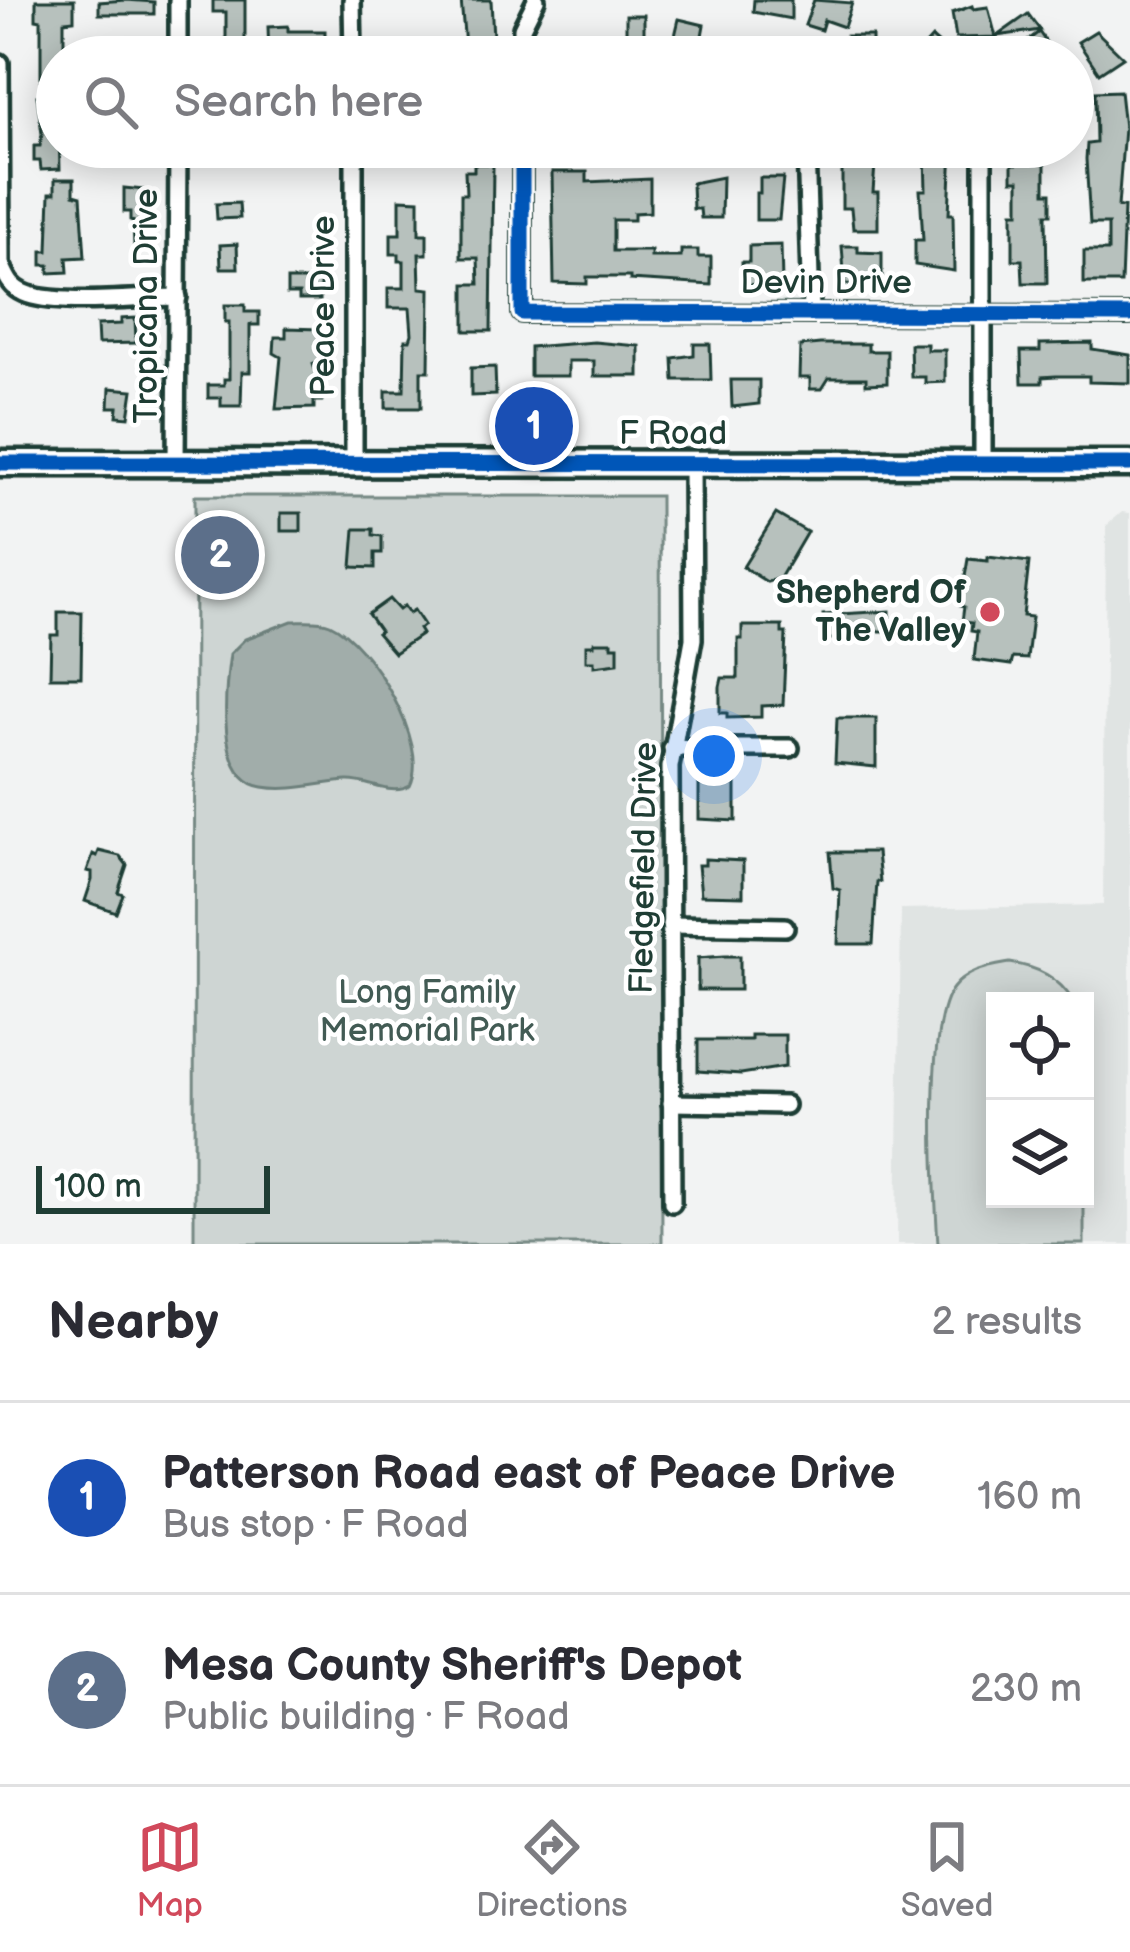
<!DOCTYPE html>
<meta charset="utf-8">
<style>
body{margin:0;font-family:"Balsamiq Sans",sans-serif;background:#f2f2f3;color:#2b2b33}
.controls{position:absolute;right:36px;bottom:36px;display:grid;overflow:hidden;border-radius:0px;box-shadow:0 6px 30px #0003}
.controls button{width:108px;height:108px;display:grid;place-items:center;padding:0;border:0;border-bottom:3px solid #e1e1e2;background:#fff;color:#2b2b33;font:60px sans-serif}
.scale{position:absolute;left:36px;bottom:30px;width:234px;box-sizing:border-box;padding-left:12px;border:6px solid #1f3d34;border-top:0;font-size:33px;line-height:42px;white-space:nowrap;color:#1f3d34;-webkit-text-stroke:9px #fff;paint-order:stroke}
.you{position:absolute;left:714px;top:756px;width:42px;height:42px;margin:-30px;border:9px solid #fff;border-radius:50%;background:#1a73e8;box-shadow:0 0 0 18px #1a73e833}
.badge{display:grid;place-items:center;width:78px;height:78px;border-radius:50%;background:#d1495b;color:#fff;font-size:39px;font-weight:700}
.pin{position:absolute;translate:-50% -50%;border:6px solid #fff;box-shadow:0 3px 12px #0006}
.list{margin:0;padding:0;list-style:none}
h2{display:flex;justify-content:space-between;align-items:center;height:156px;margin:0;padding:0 48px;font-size:51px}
h2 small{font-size:39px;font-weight:400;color:#7c7c81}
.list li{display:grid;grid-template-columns:78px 1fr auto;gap:36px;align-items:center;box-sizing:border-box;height:192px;padding:0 48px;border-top:3px solid #e1e1e2}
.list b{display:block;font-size:45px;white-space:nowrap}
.list p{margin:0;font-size:39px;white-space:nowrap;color:#7c7c81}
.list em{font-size:39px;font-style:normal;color:#7c7c81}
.icon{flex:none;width:66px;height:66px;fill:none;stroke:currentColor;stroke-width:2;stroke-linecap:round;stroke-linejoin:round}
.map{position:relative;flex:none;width:1130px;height:1244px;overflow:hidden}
.search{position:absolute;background:#fff;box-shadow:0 6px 30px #0003;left:36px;right:36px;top:36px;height:132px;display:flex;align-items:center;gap:30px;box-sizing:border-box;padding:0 42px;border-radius:66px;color:#7c7c81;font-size:45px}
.sheet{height:540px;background:#fff}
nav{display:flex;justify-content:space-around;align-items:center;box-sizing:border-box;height:168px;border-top:3px solid #e1e1e2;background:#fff;font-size:33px;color:#7c7c81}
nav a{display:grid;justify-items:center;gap:6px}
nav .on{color:#d1495b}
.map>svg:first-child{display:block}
</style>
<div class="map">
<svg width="1130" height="1244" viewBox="0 0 1130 1244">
<rect width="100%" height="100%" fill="#f2f3f3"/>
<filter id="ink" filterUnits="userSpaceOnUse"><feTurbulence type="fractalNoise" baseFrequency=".00833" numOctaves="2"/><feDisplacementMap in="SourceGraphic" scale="24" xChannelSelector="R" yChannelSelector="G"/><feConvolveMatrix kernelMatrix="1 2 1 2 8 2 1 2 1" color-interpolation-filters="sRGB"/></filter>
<g filter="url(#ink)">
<path fill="#e0e4e3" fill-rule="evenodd" d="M1122,512L1130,513V1244H897L901,909L1103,905L1106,526ZM995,1001H1085V1199H995Z"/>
<g fill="#ced5d3" stroke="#768984" stroke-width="3">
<polygon points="195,496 660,496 662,1244 194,1244"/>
<path d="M1010,963C1038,967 1058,977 1073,1001H995V1199H1084V1244H938C935,1193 924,1024 953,988C967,970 988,967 1010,963Z"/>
</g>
<path fill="#a1adaa" stroke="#6d807b" stroke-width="3" d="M292,621C303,621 319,619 330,624C370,642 431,745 410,786C390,797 369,780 347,781C319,783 292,792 263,787C215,780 225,689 230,654L245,639Z"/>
<g fill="#b7c1bd" stroke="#1f3d34" stroke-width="3">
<polygon points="36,0 74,0 74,20 64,21 64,57 57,57 60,169 41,170 40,161 34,161 34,146 40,146 42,134 37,96 41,96 41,20 36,19"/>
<polygon points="126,0 154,2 154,14 99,14 99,2"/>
<polygon points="213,0 245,0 245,57 226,57 226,12 213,12"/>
<polygon points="461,0 491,0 494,57 466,57"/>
<polygon points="754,0 791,0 791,19 753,12"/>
<polygon points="814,0 852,3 844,27 824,20 821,30 805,25"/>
<polygon points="972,6 973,9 988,7 996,37 956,38 952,13"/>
<polygon points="1028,14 1040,30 997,36"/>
<polygon points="626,15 644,15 644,57 562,57 562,38 626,34"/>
<polygon points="679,19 704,25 698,57 670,57"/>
<polygon points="288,26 288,31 325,31 325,46 315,46 315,53 303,53 303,57 269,57 268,27"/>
<polygon points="1096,31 1123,57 1099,73 1078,42"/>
<polygon points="1039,32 1048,45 1032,57 1006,57"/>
<rect x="846" y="36" width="26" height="21"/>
<rect x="111" y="38" width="17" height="19"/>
<polygon points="932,38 954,57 915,57"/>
<polygon points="1120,91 1124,128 1118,207 1124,207 1121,283 1084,283 1084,251 1108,251 1108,224 1090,224 1086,159 1087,144 1096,143 1095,92"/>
<polygon points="846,147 873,147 876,150 873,192 878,192 878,229 853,229 851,208 842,208 842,162 846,162"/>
<polygon points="930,147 952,147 949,214 953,214 954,271 915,265 915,240 923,240 920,190 926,190 925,154 930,154"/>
<polygon points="1019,147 1045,147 1045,193 1051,193 1051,214 1046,214 1047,283 1023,283 1022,260 1013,260 1013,212 1019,212 1019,180 1012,180 1012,164 1017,164"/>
<polygon points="474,164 493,164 491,331 465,331 465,284 479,284 478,258 461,258 461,194 466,194 465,171 474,171"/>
<polygon points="552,172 587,172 587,182 650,179 650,212 634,213 634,220 613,220 613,251 651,251 651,257 681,257 681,250 698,250 698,257 711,257 711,285 630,280 630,277 587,277 587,284 554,283"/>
<polygon points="722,177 721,218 701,218 700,209 693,209 692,183"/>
<polygon points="760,178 783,178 779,220 756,220 756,193 760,193"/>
<polygon points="55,179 74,179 74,194 81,196 85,257 67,258 68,272 49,273 49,265 42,265 42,251 48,251 50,193 55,193"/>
<polygon points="124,188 145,190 145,246 134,246 133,221 130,220 130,212 124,212"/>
<polygon points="400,199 419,200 419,234 427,234 427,254 419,254 420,288 430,289 429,371 421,371 421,408 386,408 386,391 404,391 405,340 410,340 412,334 410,308 388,308 388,288 404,288 404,261 399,261 399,254 391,254 391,234 400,234"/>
<polygon points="239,203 240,218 217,219 216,204"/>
<polygon points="237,244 238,268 221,268 220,245"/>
<polygon points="781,245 782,283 743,285 742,262 749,262 749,246"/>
<polygon points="842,246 858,246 858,252 882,253 882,285 845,284"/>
<polygon points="287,280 320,280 320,300 299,300 299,294 287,294"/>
<polygon points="225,305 245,305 245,312 259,312 259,325 250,325 250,372 242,372 241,406 221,406 221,398 208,398 208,385 224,385 224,379 229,379 229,322 225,322"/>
<polygon points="135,318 136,343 98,344 97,325 121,324 121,319"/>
<polygon points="286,328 320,329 320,337 325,337 324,364 313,364 324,396 322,401 314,401 314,408 276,409 281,357 274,353 275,337 286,337"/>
<polygon points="594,342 639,346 639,376 594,376 594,361 568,361 568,376 530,376 530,347"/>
<polygon points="1092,343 1092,349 1130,355 1130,383 1089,382 1089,376 1056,376 1042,377 1042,383 1022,383 1021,351 1040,351 1040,344"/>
<polygon points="694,344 710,344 711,380 674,380 673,358 694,355"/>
<polygon points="820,344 868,344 868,351 887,351 887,383 866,384 866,378 829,378 822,389 810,389 810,378 799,378 800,346"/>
<polygon points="910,344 927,344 927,350 945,350 945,382 925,383 925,377 911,377"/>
<polygon points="495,367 496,395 471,396 471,368"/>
<polygon points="731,380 759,380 759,404 732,407"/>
<polygon points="110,388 133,390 129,417 117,416 118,407 109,407"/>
<rect x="281" y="513" width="20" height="18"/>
<polygon points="776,514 807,532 780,578 767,582 743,567"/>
<polygon points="209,525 232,525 231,585 208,585"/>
<polygon points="355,529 373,529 373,535 382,536 382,553 375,553 375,568 352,567"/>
<polygon points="988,557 1029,562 1023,616 1032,617 1027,659 1013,658 1011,665 974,660 977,632 971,631 972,623 962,622 964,607 960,606 968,559 988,561"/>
<polygon points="389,599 399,610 404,606 409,613 414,610 424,625 419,629 422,634 394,653 377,633 380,631 368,614"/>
<polygon points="890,611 890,631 838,631 838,639 823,639 823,615"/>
<polygon points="58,612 82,612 81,677 50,677 51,635 58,635"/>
<polygon points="742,626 782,626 782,633 786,633 783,705 761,706 761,717 727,718 727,713 720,713 720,687 722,678 738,678 738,639 742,639"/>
<polygon points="594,642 612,642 612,646 618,646 618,663 594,666 594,661 586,661 586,645 594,645"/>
<polygon points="837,718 876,718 876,767 835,763"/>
<polygon points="720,777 736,777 736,821 699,819 699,779"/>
<polygon points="99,851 120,856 127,865 118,892 123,894 116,912 85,901 92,880 92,872 87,871 93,854 97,856"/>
<polygon points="830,852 877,852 880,882 877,882 873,944 838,944 840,890 833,888"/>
<polygon points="705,859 743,861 743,896 701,895 698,865 705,865"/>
<polygon points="725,956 740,956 740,990 698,990 698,958"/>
<polygon points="751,1035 785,1035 785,1067 741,1074 698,1071 698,1040 751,1040"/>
</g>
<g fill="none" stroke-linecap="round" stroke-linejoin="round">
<defs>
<g id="minor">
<polyline points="352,0 353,57"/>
<polyline points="178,57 178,0"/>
<polyline points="522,57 522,28 536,0"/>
<path d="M0,63L1,264C7,277 10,287 24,293C55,307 141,297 178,297"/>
<polyline points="354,147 354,465"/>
<polyline points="522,147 522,313 1130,315"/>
<polyline points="806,147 811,311"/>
<polyline points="983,147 983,464"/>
<polyline points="176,465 178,147"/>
<polyline points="672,748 790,748"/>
<polyline points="670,925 785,927"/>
<polyline points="671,1103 785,1105"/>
<polyline points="672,1203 670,767 693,639 692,463"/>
</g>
<polyline id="primary" points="0,463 1130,464"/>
</defs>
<use href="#minor" stroke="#1f3d34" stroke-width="24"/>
<use href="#primary" stroke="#1f3d34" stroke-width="33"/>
<use href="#minor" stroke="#fff" stroke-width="15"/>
<use href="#primary" stroke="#fff" stroke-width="24"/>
<defs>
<g id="cycleway">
<polyline points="522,147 522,313 1130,315"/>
<polyline points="0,463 1130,464"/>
</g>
</defs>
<use href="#cycleway" stroke="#fff" stroke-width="22"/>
<use href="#cycleway" stroke="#0057b8" stroke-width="15"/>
</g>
</g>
<circle fill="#d1495b" stroke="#fff" stroke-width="4.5" cx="990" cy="612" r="12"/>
<g text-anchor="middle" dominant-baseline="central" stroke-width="9" stroke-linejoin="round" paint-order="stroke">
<g font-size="33" fill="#1f3d34" stroke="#fff">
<text x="826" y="283">Devin Drive</text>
<text transform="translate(147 306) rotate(-90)">Tropicana Drive</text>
<text transform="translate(324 306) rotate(-90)">Peace Drive</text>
<text x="673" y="434">F Road</text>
<text transform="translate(644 868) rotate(-89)">Fledgefield Drive</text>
</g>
<g font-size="33" font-weight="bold" fill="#1f3d34" stroke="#fff" text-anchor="end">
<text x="966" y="593">Shepherd Of<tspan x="966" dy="38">The Valley</tspan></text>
</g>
<g font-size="33" fill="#425b54" stroke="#fff">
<text x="427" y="993">Long Family<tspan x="427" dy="38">Memorial Park</tspan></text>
</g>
</g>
</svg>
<div class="controls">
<button><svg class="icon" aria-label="locate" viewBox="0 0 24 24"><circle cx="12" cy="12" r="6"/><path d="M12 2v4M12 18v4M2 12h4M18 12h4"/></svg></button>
<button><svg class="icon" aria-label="layers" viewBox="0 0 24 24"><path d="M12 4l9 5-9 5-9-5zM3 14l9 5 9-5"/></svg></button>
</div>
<div class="scale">100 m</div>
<div class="you"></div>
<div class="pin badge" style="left:534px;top:426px;background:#1a4fb4">1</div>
<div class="pin badge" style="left:220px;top:555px;background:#5c6f8a">2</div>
<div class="search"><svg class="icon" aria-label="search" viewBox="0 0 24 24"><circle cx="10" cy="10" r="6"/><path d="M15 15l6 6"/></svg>Search here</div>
</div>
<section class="sheet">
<h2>Nearby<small>2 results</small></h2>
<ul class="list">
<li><span class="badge" style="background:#1a4fb4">1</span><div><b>Patterson Road east of Peace Drive</b><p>Bus stop · F Road</p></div><em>160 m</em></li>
<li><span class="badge" style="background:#5c6f8a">2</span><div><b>Mesa County Sheriff's Depot</b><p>Public building · F Road</p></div><em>230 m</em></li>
</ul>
</section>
<nav>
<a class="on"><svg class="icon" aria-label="map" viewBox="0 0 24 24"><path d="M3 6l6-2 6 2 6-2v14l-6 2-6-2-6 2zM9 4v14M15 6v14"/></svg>Map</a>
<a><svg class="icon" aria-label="directions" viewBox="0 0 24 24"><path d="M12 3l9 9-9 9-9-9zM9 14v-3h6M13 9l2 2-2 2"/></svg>Directions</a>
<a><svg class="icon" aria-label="saved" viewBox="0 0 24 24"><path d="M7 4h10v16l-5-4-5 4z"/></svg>Saved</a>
</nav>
